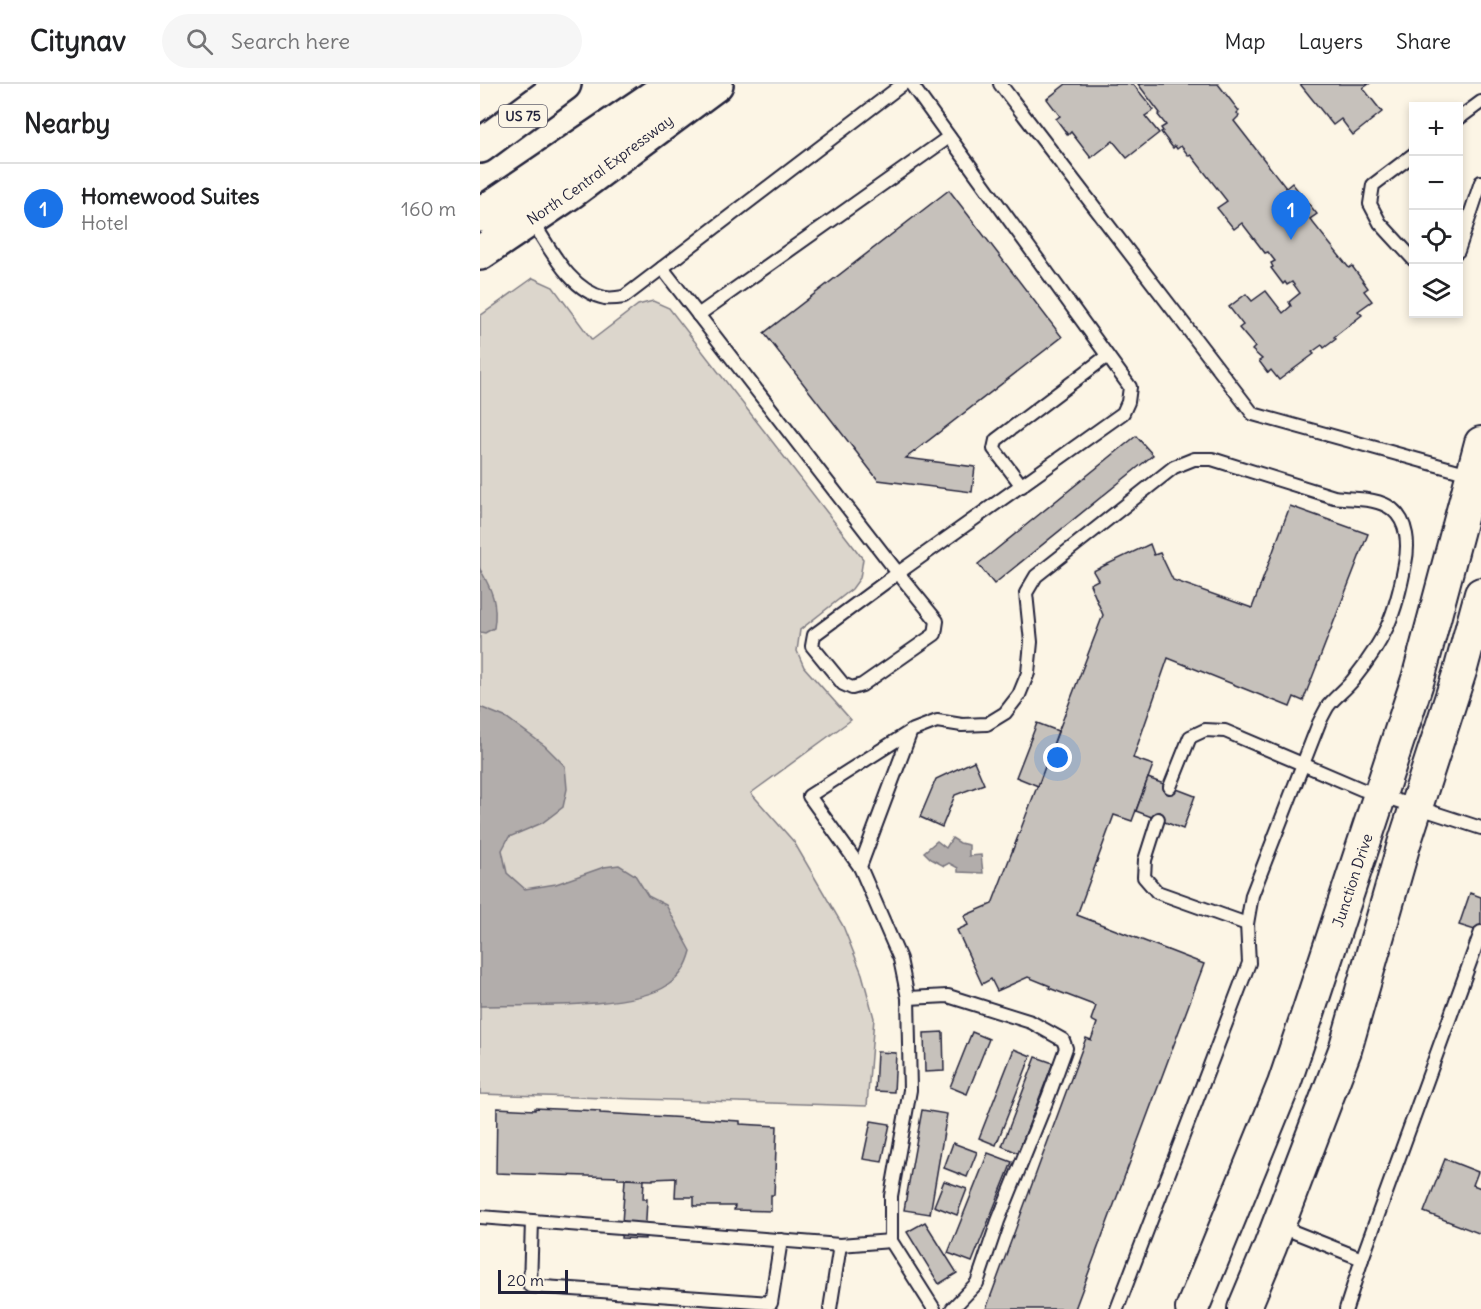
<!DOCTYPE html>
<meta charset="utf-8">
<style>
body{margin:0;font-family:Delius,sans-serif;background:#f6f6f6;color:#202124}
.controls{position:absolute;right:18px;top:18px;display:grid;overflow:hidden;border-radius:0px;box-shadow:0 3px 9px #0003}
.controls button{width:54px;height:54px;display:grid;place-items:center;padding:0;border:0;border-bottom:2px solid #e0e0e0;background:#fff;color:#202124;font:30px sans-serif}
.scale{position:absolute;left:18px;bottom:15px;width:70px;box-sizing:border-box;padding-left:6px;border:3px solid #22223b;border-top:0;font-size:16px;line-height:21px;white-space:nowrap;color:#22223b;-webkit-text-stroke:4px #fcf5e5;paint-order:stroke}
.you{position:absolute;left:578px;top:674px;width:21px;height:21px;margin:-15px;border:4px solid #fff;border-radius:50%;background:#1a73e8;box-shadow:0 0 0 9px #1a73e833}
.badge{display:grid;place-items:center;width:39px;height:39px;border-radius:50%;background:#1a73e8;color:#fff;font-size:20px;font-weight:700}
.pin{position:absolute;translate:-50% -50px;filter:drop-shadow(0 2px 3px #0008)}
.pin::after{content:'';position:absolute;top:32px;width:21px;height:18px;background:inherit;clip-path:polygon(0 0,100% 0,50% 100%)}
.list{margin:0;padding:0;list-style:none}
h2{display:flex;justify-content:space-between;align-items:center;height:78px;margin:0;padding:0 24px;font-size:26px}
h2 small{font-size:20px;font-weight:400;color:#757577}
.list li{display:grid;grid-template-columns:39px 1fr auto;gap:18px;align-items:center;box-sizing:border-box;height:90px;padding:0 24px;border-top:2px solid #e0e0e0}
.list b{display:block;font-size:22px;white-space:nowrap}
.list p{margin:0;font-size:20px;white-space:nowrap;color:#757577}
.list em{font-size:20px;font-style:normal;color:#757577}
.icon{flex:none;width:33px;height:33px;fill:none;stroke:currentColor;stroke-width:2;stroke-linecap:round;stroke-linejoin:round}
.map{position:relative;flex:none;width:1001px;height:1225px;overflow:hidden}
header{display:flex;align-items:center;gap:36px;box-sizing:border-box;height:84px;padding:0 30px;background:#fff;border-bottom:2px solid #e0e0e0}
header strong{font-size:28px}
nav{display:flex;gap:33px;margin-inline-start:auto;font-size:21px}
.search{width:420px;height:54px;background:#f6f6f6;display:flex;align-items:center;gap:15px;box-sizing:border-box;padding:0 21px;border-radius:33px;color:#757577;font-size:22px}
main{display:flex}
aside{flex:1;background:#fff}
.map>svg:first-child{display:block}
</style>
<header>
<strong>Citynav</strong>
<div class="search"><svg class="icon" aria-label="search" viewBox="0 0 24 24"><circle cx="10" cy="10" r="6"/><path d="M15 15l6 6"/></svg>Search here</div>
<nav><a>Map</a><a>Layers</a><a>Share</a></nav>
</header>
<main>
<aside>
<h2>Nearby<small></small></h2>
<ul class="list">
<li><span class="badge">1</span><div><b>Homewood Suites</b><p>Hotel</p></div><em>160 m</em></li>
</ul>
</aside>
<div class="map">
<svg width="1001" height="1225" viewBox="0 0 1001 1225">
<rect width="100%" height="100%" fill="#fcf5e5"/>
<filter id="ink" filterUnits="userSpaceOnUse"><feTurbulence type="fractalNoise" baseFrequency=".0167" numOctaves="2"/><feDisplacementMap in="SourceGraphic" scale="12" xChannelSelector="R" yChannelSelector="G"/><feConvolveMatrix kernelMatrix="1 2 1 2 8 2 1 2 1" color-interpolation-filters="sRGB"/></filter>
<g filter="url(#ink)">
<polygon fill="#dcd6cc" stroke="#7f7c84" stroke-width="1.5" points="53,194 73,203 112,256 158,221 173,217 189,224 383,475 380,494 372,505 320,546 317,567 324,583 371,636 271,709 314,758 363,842 382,890 394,934 387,1022 0,1010 0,232"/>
<g fill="#b2adab" stroke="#78757e" stroke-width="1.5">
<path d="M0,485C12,506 18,520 14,544L5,549L0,548Z"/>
<path d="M0,623L27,634L65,662L85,682L87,705L83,723L62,739L29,753L22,766L27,789L45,805L76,800L124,783L139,781L155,791L168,812L186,821L211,867C207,882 201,892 188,901C154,925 44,921 0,922Z"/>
<polygon points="472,754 480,759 489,761 489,772 501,771 503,789 478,788 478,784 469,779 464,782 451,775 444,768 457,757 466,764"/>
</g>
<g fill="#c6c1bb" stroke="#22223b" stroke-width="1.5">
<polygon points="586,0 653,0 674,26 665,32 679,49 647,74 633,57 611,74 591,48 588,51 576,35 580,32 567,15"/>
<polygon points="658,0 738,0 759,27 757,29 759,32 754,37 806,104 812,99 837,130 830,135 869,184 872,182 888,204 884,207 892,217 878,227 882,231 854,253 856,255 844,264 842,261 832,268 834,270 799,296 791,286 788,289 779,277 782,275 772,266 775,263 759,244 763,241 749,223 766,210 772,217 786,207 803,229 811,222 809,218 820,209 812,198 807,201 805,198 803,200 791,184 793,183 791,179 795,177 788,168 785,169 762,139 754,145 737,124 747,117 711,71 709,72 701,62 697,65 695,62 693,64 681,48 683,47 681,44 686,41 678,31 680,29"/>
<polygon points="820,0 889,0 883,4 902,28 873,51 861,35 853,41"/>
<polygon points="469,106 582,253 426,374 495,383 492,408 398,396 284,249"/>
<polygon points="656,352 673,371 514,500 498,480"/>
<polygon points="810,422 888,450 823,617 814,613 810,623 688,574 653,674 673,681 652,737 634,731 597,831 724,880 595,1225 506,1225 606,954 611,956 617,939 611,936 616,922 569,904 570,902 548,893 517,907 511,895 502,900 477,846 488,841 484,832 512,820 623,531 610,500 618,496 613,487 670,460 674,471 680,469 693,496 772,524"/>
<polygon points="557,639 578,647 558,702 536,693"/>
<polygon points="494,677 504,700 475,711 462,743 440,733 456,695"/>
<polygon points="668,694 715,712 703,745 656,727"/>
<polygon points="990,809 1001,813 1001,848 979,841"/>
<polygon points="463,948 464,987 445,988 444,949"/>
<polygon points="492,948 509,955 487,1010 470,1003"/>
<polygon points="534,965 551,972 516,1061 499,1054"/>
<polygon points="397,968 416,969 414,1008 395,1007"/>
<polygon points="556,973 573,979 538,1069 522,1062"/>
<polygon points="17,1024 55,1026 55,1024 120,1027 120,1029 260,1037 260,1040 297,1042 294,1111 291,1111 291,1127 254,1126 255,1122 214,1122 214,1113 195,1113 196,1094 173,1095 173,1096 138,1095 138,1093 16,1089"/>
<polygon points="442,1026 467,1030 450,1130 424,1126"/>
<polygon points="391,1037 410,1040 402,1078 383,1075"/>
<polygon points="473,1059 497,1068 487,1093 464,1084"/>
<polygon points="508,1069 532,1078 492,1178 468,1169"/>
<polygon points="965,1075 998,1088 993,1101 1001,1104 1001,1150 944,1128"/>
<polygon points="145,1095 164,1096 163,1115 167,1115 165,1155 141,1154"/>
<polygon points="464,1097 487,1105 477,1131 454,1122"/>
<polygon points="445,1138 477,1189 459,1200 427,1148"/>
</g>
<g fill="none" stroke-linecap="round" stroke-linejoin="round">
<defs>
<g id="service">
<polyline points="520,0 773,330 993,391"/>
<polyline points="978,35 1001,18"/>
<polyline points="934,70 893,101 890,120 900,139 934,176"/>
<path d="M52,137C70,164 90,207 125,214C131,215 138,214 144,213L423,0"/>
<polyline points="978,167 1001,98"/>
<polyline points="182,184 418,489 334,551 332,562 363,600 372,604 382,601 455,550 457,537 418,489 643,329 648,318 650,303 431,0"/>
<polyline points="218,231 469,53"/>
<polyline points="542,402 514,365 516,356 627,272"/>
<polyline points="690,703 710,653 725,646 745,647 881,705 1001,744"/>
<polyline points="678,735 665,776 664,793 677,808 767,840"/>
<polyline points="380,783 329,712 431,647"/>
<polyline points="428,914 468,912 551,938 583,956 586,964 569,1011 518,1137 497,1199 472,1225"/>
<polyline points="0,1133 360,1161 411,1157"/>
<polyline points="52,1137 50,1202 291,1219 301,1156"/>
<polyline points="799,1142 882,1175"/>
<polyline points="350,1225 360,1161"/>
<path d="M454,1225L411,1157V1112L430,1006L428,914L420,875L380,783L431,647L457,637L482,641L507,640L525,629L539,611L548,589L551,558L546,509L556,492L694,383L714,375H732L854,413C873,416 896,413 912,425C928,438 929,461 925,480C916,530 905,556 873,596C866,605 855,613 848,622C845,627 842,633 839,639L772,811L767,840L769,879L637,1225"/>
<polyline points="866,1225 882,1175 1001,848"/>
</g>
<g id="tertiary">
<path id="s1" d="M712,1225L804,1000L829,926L938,595L1001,359"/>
<polyline points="764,1225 790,1163 865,966 924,760 981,584 1001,510"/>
</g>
<g id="secondary">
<path id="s2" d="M0,169L92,107L236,0"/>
</g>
<g id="motorway">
<polyline points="0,62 84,0"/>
<polyline points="0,131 193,0"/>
</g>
</defs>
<use href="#service" stroke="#22223b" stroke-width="16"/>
<use href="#tertiary" stroke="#22223b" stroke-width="36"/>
<use href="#secondary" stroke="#22223b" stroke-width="38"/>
<use href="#motorway" stroke="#22223b" stroke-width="38"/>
<use href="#service" stroke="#fcf5e5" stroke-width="12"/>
<use href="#tertiary" stroke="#fcf5e5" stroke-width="32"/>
<use href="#secondary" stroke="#fcf5e5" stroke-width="33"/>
<use href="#motorway" stroke="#fcf5e5" stroke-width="33"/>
</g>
</g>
<g text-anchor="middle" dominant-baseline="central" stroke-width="5" stroke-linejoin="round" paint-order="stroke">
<rect fill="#fcf5e5" stroke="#63616e" stroke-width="1.5" x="19" y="21" width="48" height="22" rx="4.5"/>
<g font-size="14" font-weight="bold" fill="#22223b">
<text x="43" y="32">US 75</text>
</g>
<g font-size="15" fill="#22223b" stroke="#fcf5e5">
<text stroke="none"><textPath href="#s2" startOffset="146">North Central Expressway</textPath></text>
<text stroke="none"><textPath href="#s1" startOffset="458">Junction Drive</textPath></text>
</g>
</g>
</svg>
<div class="controls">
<button>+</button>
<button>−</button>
<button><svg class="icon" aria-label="locate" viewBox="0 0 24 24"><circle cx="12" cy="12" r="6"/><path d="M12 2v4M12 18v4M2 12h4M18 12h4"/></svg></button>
<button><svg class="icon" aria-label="layers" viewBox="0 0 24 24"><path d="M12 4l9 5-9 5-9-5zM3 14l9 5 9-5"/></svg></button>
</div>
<div class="scale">20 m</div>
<div class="you"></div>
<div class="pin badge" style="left:811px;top:156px">1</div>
</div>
</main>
